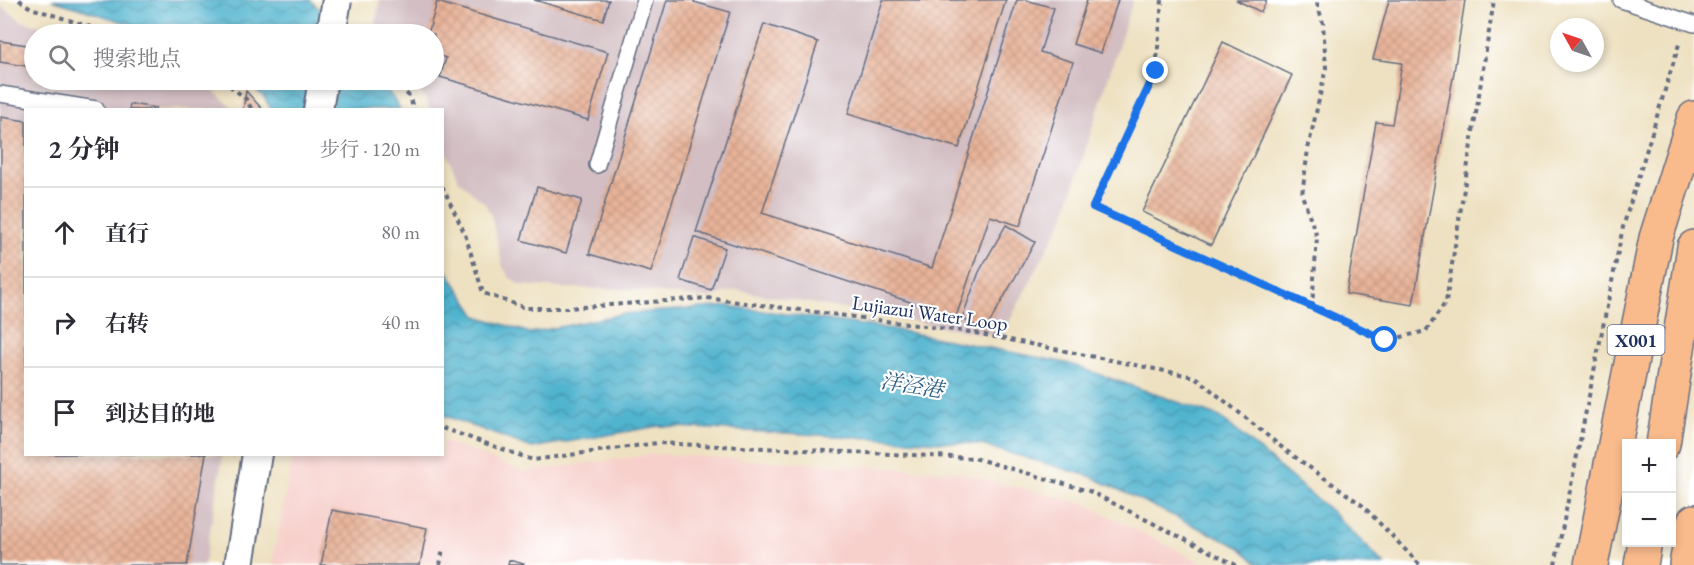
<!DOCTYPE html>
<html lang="zh">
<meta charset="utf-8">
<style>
body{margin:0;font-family:"EB Garamond","Noto Serif SC",serif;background:#f7f7f7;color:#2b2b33}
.controls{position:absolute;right:18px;bottom:18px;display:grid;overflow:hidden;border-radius:0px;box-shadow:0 3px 9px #0003}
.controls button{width:54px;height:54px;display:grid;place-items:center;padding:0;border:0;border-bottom:2px solid #e1e1e2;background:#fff;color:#2b2b33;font:30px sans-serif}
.compass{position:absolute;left:1550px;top:18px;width:54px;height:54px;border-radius:50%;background:#fff;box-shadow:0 3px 9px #0003;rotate:310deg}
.stop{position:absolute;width:18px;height:18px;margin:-14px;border:4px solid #1a73e8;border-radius:50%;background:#fff}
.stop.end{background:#1a73e8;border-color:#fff;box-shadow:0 2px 6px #0008}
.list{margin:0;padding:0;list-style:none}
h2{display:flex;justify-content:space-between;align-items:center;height:78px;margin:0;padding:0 24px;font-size:26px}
h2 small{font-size:20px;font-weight:400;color:#7c7c81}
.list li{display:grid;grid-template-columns:39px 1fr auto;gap:18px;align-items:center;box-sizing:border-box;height:90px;padding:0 24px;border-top:2px solid #e1e1e2}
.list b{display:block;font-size:22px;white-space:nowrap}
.list em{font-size:20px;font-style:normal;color:#7c7c81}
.icon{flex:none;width:33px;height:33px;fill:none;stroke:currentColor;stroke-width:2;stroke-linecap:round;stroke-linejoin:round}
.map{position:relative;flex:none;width:1694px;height:565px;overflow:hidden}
.search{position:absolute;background:#fff;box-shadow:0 3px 9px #0003;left:24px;top:24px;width:420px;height:66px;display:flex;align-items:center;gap:15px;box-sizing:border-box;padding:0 21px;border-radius:33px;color:#7c7c81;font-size:22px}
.panel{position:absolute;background:#fff;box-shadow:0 3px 9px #0003;left:24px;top:108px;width:420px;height:348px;border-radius:0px}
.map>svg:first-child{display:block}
</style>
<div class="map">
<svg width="1694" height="565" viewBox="0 0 1694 565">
<defs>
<pattern id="water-waves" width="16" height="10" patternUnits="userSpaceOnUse" patternTransform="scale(1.5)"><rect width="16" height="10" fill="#51b4cf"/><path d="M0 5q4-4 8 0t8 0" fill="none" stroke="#4293ab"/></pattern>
<pattern id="building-cross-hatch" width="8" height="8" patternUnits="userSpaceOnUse" patternTransform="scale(1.5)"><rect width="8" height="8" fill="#e8b398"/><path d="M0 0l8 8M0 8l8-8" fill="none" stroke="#c69a85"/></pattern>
</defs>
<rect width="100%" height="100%" fill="#fff"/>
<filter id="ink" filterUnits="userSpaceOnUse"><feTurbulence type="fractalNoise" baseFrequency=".0167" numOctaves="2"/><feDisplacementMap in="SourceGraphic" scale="12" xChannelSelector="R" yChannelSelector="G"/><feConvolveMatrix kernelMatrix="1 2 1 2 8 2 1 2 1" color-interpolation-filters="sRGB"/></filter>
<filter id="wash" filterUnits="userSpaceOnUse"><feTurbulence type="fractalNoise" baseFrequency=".008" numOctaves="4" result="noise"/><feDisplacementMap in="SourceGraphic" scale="24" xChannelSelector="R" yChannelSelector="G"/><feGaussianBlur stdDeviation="1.35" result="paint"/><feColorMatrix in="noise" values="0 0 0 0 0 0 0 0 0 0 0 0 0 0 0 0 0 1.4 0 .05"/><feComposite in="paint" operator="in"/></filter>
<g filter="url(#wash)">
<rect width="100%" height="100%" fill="#eee1c1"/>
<polygon fill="#f7d0cc" points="443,441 525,472 656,454 956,472 1085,504 1206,565 272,565 293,455 442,454"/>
<g fill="#d2bec3">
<polygon points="380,0 1133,0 1064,217 1001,337 736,290 707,298 624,289 561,288 521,285 510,278 503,267 491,215 485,203 472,193 458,179 449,159 443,143 442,110 430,109 418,87 411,80 434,80 434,34 373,34"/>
<polygon points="0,5 22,21 64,34 34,34 34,80 200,80 230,105 233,109 26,110 26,454 223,455 204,565 0,565"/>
</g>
<g fill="url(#water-waves)" stroke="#367296" stroke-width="1.5">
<polygon points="52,0 310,0 346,34 162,34"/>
<polygon points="245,80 381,80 400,109 271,109 264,97"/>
<polygon points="443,265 477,316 530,333 622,314 729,306 891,329 1067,363 1220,417 1331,511 1385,565 1259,565 1239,547 1092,477 978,444 659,426 532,448 443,415"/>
</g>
<g id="blocks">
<g fill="url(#building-cross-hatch)">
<polygon points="534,0 609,0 603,20"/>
<polygon points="667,0 695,0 694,2 730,12 651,272 589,254"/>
<polygon points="883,0 1006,0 959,148 848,114"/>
<polygon points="1017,0 1026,0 1054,8 1040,52 1073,62 1020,226 990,216 956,317 696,232 764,24 818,42 762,213 932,268"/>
<polygon points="1087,0 1118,0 1101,53 1073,44"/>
<polygon points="1236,0 1267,0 1261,12"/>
<polygon points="1389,0 1465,0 1454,72 1413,305 1346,294 1376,122 1392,124 1402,63 1373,59"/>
<polygon points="437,2 608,52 588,120 440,77 446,58 434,54 434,34 428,34"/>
<polygon points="0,41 34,46 32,67 0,62"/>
<polygon points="1223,42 1292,75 1211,245 1142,212"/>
<polygon points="246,91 263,110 243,110"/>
<polygon points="130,104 156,108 156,110 129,110"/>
<polygon points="1,117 26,121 26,454 206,454 187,565 0,565"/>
<polygon points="537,187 582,200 566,253 521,240"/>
<polygon points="1006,225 1035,242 985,331 962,318 979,272"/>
<polygon points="694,237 725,248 711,290 680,280"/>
<polygon points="332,510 427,528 420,565 321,565"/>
<polygon points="509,560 524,564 524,565 508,565"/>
</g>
</g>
</g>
<g filter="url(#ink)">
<use href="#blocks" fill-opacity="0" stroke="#656d81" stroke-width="1.5"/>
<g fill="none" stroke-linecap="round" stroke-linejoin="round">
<defs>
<g id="service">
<polyline points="1621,0 1694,24"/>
<polyline points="0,94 96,109"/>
<polyline points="597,165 645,0"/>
</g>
<g id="minor">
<polyline points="318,110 323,80"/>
<polyline points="239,565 257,454"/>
</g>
<polyline id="primary" points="1591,565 1656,238 1694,118"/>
<g id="trunk">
<polyline points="1663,444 1694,247"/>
<polyline points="1641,565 1645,542"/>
<polyline points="1686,565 1694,521"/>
</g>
</defs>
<use href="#service" stroke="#656d81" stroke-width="18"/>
<use href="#minor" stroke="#656d81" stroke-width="32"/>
<use href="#primary" stroke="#656d81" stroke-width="36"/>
<use href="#trunk" stroke="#656d81" stroke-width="36"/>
<g stroke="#656d81" stroke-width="4" stroke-dasharray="4.5 4.5" stroke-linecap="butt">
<polyline points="19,0 31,8 113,34"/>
<polyline points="1162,0 1156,71 1093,207 1385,341 1426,331 1446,302 1494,0"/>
<polyline points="223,80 246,99 252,110"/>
<polyline points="394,80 409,96 414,110"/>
<polyline points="442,186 465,234 483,293 526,308 568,308 707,298 970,332 1195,377 1284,449 1362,505 1420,565"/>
<polyline points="1312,307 1317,237 1302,195 1308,149 1326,68 1323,23 1316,0"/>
<polyline points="442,428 533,460 657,443 974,458 1089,491 1236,565"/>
<polyline points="440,565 443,548"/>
<polyline points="1555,565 1623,227 1680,41"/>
</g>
<use href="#service" stroke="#fff" stroke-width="15"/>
<use href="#minor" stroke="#fff" stroke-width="28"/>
<use href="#primary" stroke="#fabb8c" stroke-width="33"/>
<use href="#trunk" stroke="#fabb8c" stroke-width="33"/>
<defs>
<polyline id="minor-bridge" points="331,34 337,0"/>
</defs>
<use href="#minor-bridge" stroke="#656d81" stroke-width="32" stroke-linecap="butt"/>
<use href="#minor-bridge" stroke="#fff" stroke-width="28"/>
</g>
</g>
<g fill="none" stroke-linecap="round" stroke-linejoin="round" filter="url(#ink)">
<polyline stroke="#1a73e8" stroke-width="8" points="1156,71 1093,207 1385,340"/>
</g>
<g text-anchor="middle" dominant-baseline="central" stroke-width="4.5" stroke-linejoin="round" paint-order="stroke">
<rect fill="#fff" stroke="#5f6d8e" stroke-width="1.5" x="1607.5" y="325" width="57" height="30" rx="4.5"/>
<g font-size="18" font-weight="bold" fill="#1b2f5e">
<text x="1636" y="340">X001</text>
</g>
<g font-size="20" fill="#1b2f5e" stroke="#fff">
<text transform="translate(930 313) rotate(8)">Lujiazui Water Loop</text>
</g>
<g font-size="21" font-style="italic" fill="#2e5e86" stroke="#fff">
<text transform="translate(912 385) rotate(9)">洋泾港</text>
</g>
</g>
</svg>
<div class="controls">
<button>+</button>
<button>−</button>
</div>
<svg class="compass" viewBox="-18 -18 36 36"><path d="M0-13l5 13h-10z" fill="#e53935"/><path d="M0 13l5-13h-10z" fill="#7c7c81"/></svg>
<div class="stop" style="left:1385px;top:340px"></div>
<div class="stop end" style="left:1156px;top:71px"></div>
<div class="search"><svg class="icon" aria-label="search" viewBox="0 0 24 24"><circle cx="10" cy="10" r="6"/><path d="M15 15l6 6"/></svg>搜索地点</div>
<section class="panel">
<h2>2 分钟<small>步行 · 120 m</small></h2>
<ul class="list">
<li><svg class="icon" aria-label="ahead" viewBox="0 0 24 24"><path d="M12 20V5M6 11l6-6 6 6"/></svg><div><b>直行</b></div><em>80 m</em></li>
<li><svg class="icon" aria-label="right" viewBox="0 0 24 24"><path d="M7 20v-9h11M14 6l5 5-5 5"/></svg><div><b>右转</b></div><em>40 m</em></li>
<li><svg class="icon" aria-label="arrive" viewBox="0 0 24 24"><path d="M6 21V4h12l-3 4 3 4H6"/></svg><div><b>到达目的地</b></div></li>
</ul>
</section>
</div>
